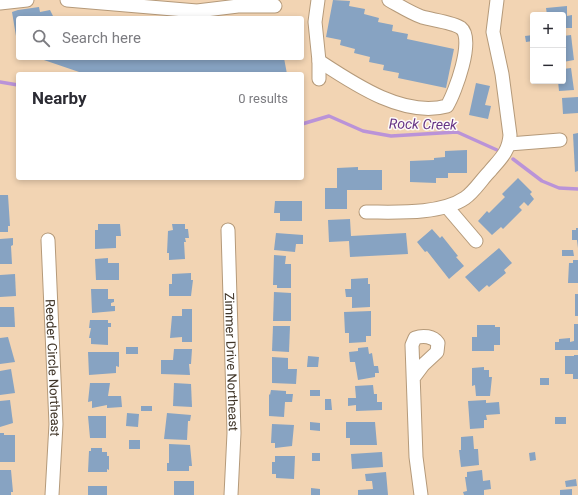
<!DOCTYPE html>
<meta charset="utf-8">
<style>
body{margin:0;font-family:Roboto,sans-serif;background:#f2f2f3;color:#2b2b33}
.controls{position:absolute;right:12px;top:12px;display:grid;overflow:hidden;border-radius:4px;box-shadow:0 2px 6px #0003}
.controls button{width:36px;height:36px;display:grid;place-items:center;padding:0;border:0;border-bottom:1px solid #e1e1e2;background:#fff;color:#2b2b33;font:20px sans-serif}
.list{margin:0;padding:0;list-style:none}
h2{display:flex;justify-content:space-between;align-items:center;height:52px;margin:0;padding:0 16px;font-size:17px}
h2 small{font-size:13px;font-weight:400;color:#7c7c81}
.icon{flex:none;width:22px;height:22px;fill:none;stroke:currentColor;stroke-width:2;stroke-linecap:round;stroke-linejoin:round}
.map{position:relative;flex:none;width:578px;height:495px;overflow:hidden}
.search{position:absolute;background:#fff;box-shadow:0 2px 6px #0003;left:16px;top:16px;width:288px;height:44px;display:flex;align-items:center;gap:10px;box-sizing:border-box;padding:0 14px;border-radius:4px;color:#7c7c81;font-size:15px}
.panel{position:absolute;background:#fff;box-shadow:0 2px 6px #0003;left:16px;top:72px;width:288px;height:108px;border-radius:4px}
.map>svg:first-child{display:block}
</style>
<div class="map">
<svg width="578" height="495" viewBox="0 0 578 495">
<rect width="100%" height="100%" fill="#f2d4b3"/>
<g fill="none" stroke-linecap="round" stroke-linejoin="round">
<g stroke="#ba93d8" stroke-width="3.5">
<polyline points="0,82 18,85"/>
<polyline points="302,124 329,116 363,131 391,136 457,132 497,150"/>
<polyline points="513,159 542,181 559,188 578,189"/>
</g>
</g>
<g fill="#87a3c2">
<polygon points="333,0 350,1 349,6 365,9 364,14 379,18 378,22 393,25 392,31 408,34 407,39 454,49 446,88 398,78 399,73 383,70 384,65 369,62 370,57 354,53 355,49 340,45 341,40 326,37"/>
<polygon points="567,6 567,16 572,15 572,28 563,28 563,15 547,15 546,8"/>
<polygon points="39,7 40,12 50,10 54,18 18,18 18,36 16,36 12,12 18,10"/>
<polygon points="533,35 533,41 526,42 525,36"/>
<polygon points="571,35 574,60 563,62 563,36"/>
<polygon points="38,58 284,58 287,74 85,74"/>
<polygon points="571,68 574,90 559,91 558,81 563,81 563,69"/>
<polygon points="476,83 490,86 485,105 491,106 488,119 469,115"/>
<polygon points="578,97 578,113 563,114 562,98"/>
<polygon points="578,133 578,171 575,172 573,134"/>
<polygon points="467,150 467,173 448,173 448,178 436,178 436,183 410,182 410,161 434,160 434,158 445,157 445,151"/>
<polygon points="358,167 358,170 382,170 382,190 347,190 347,209 325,209 325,188 337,188 337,168"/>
<polygon points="518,178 532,192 530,194 534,199 528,206 524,202 519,207 522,210 503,229 501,227 492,235 478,221 487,211 489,213 505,197 502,194"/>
<polygon points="0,195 8,195 10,226 8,226 8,232 0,232"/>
<polygon points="275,201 302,201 302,221 280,221 280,213 274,213"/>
<polygon points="350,219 351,236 406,233 408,254 350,257 349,241 329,242 328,220"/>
<polygon points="98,224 120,224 121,236 116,236 116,248 95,249 95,230 98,230"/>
<polygon points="172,224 185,224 185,229 188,229 189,238 185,238 186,242 184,242 185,259 169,260 169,253 167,253 168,231 173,230"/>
<polygon points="576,228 578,228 578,248 577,240 572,240 572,230 576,230"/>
<polygon points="432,229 440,238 442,236 458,256 456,257 464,266 449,279 427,251 425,252 417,242"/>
<polygon points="276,233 303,235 303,244 296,244 295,252 274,250"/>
<polygon points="13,238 13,245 11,246 12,264 0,264 0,239"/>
<polygon points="499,248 512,263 504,270 506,273 489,287 487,285 479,292 465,277"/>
<polygon points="562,250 573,250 574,256 562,256"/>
<polygon points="274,255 286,256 285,264 291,264 291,288 277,288 277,285 273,285"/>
<polygon points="108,258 108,263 119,263 119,280 96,280 95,259"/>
<polygon points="573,260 578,260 578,283 568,283 569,263 573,263"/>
<polygon points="191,273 191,280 193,280 191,296 169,296 169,284 172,284 172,274"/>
<polygon points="15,274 16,296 0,297 0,275"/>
<polygon points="368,278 368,284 370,284 370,307 352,308 352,297 346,297 345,289 351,289 351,279"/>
<polygon points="91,289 108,289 108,299 114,299 114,302 111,303 111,306 115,306 115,311 92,313"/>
<polygon points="274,292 291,293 291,321 273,321"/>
<rect x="575" y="294" width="3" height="22"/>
<polygon points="0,307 14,307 15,327 0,327"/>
<polygon points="182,309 192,309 192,342 182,342 182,337 170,338 172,316 182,316"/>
<polygon points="371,311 371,336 366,336 366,342 349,343 349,333 345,333 344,312"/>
<polygon points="90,320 108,320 108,323 111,323 111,327 108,327 108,345 91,344 91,338 89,338 91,328 89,328"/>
<polygon points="574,324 578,324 578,350 555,350 555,342 559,342 559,339 570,338 570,342 574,341"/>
<polygon points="477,325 495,325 495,327 500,327 500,345 494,345 494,351 472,351 472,337 477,337"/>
<polygon points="273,326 290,326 289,352 272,351"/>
<polygon points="8,337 15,362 0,364 0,338"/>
<rect x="126" y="347" width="12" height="7"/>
<polygon points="368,347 369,354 372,353 374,366 378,366 379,373 375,373 375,377 358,380 355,362 350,362 349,352 358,351 358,348"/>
<polygon points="174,349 192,349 191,364 189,364 190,375 161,374 161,360 173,360"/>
<polygon points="88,352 119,352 119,367 116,366 116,373 89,375"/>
<polygon points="574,355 578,355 578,379 573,379 573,374 565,374 565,356 574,356"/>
<polygon points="308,356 319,357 318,367 307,367"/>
<polygon points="272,357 288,358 288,369 297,369 296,384 272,383"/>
<polygon points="484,367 484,370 489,370 489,377 492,377 490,396 476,396 475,385 472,386 472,368"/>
<polygon points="11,369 15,393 0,395 0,371"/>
<rect x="540" y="378" width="9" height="7"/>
<polygon points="90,383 110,383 108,396 121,396 122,407 107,408 107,405 92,408 92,401 88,402"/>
<polygon points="174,383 191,384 192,407 173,406"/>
<polygon points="373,385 374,394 377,394 377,402 382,402 382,410 356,411 356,405 348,406 348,398 356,398 355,386"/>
<polygon points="271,390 286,391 286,394 293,394 292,402 285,402 284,417 269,416 269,394 270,395"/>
<rect x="310" y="390" width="10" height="6"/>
<polygon points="325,399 331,399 332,410 325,410"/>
<polygon points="10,400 13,423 0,427 0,401"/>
<polygon points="486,400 486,403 499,402 500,414 486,415 487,420 484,420 484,428 470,429 468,401"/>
<rect x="141" y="406" width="11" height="5"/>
<polygon points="127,413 139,414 138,427 126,426"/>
<polygon points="167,413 191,415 190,421 188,421 187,440 164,439"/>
<polygon points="88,416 106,416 106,438 90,438"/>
<rect x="555" y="417" width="11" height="7"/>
<polygon points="310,422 320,423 320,431 310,430"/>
<polygon points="346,422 375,422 377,445 350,445 350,438 346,438"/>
<polygon points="272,424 294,425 292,446 275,448 275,443 271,443"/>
<polygon points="0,433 4,433 4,435 15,435 15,462 0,462"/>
<polygon points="473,436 474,449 478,449 479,465 461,467 459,450 461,450 461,437"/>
<rect x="129" y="440" width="11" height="9"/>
<polygon points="169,444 190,445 192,466 189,466 189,471 167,471 167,463 169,463"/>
<polygon points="91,448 102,448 102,452 107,452 107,456 109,456 109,470 107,469 107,472 88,472 89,451 91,451"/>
<polygon points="382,452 383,467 352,469 351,454"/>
<polygon points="535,452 536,460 530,461 529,453"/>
<rect x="312" y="453" width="8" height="8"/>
<polygon points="275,456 295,456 294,479 276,478 276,474 272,474 272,462 275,462"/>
<polygon points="0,470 11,470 13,492 11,492 11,495 0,495"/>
<polygon points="482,470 483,481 490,480 491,489 484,490 484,495 464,495 463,492 467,491 465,477 467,477 467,472"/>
<polygon points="386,472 388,495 358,495 358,490 373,489 372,481 366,481 365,474"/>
<polygon points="576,479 577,486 566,487 565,481"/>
<rect x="174" y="481" width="20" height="14"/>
<rect x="88" y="486" width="19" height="9"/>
<polygon points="311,488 320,489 320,495 311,495"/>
<polygon points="572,489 572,495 560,495 560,490"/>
</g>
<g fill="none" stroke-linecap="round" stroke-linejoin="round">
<defs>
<g id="minor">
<polyline points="67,0 197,11 238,6 275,6"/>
<polyline points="318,0 315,22 319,61 319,79"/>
<polyline points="0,3 27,0"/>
<path d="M319,61C354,84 404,118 447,106C455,93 475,39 461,28C453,22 432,20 422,17C411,13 400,6 389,0"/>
<polyline points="509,144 560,140"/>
<polyline points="447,207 476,241"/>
<path d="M366,212C395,212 440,215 465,198C474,192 482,179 490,171C500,159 509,152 510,135L502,74L493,32L497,0"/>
<path id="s1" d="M228,230L234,433L231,495"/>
<path id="s2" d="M48,240L56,424L52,495"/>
<path d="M414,377L423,365L437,352L438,343C433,336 423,335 415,338L412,345L416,457L421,495"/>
</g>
</defs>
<use href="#minor" stroke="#b59a7a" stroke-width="15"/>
<use href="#minor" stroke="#fff" stroke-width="13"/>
</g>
<g text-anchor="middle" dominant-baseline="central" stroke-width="3" stroke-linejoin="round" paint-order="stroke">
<g font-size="13" fill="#3f3427" stroke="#fdfaf7">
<text stroke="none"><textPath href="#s1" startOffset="132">Zimmer Drive Northeast</textPath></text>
<text stroke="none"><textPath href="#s2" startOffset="128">Reeder Circle Northeast</textPath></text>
</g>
<g font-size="14" font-style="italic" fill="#663485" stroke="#fdfaf7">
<text transform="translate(423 124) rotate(1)">Rock Creek</text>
</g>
</g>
</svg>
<div class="controls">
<button>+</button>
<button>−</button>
</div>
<div class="search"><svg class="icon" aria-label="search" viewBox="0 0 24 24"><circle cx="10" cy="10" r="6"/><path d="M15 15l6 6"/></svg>Search here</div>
<section class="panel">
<h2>Nearby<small>0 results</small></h2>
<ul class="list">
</ul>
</section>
</div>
